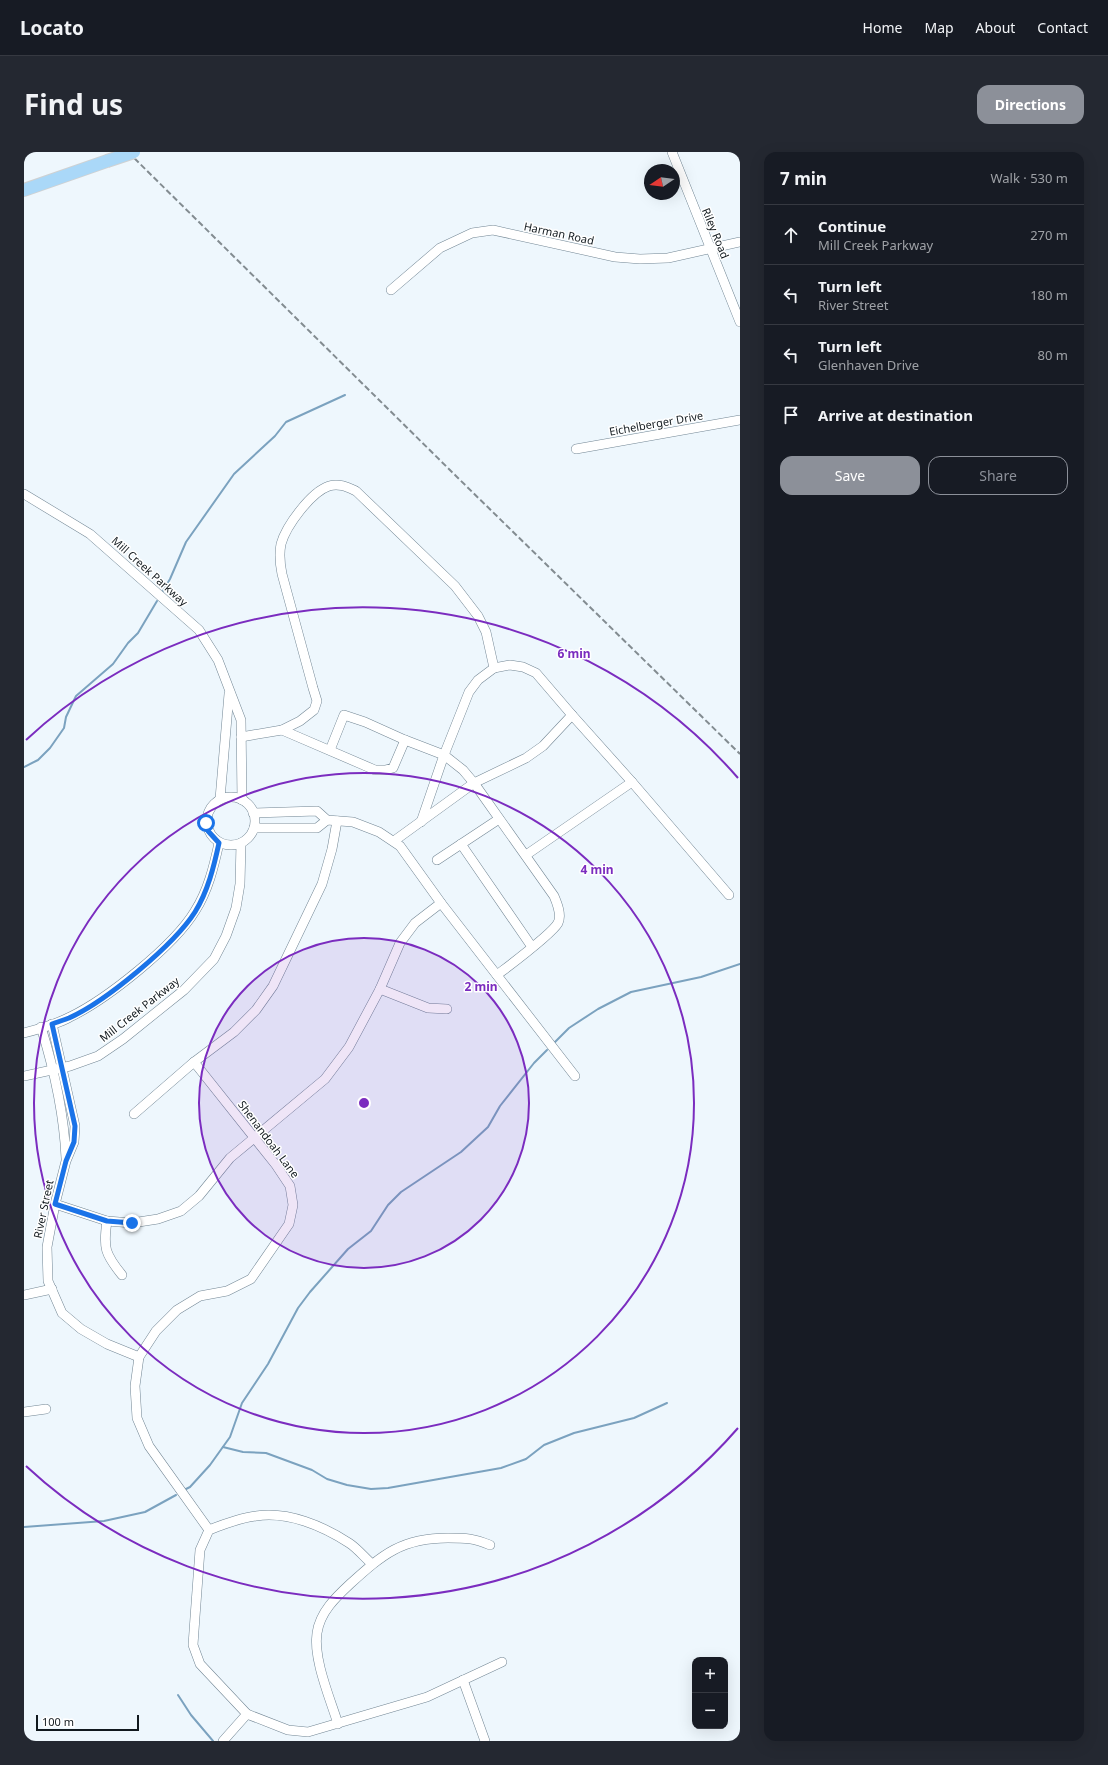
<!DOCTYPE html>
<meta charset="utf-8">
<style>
body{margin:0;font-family:"Noto Sans",sans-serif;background:#242831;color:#f1f3f6}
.controls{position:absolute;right:12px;bottom:12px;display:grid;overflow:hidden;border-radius:8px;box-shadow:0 4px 16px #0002}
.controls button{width:36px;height:36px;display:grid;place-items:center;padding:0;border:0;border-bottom:1px solid #363941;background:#171b24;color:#f1f3f6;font:20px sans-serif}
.compass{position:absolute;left:620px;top:12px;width:36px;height:36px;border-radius:50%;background:#171b24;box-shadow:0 4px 16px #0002;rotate:257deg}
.scale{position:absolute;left:12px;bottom:10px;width:103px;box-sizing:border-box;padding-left:4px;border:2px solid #11191e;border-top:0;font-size:11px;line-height:14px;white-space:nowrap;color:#11191e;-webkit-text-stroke:3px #fff;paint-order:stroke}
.stop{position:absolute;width:12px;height:12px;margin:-9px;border:3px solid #1a73e8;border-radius:50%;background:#fff}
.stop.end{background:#1a73e8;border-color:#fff;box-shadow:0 1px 4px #0008}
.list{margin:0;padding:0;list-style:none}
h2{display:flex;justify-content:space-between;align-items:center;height:52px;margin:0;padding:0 16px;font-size:17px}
h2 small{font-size:13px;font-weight:400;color:#9ea1a6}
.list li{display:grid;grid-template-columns:26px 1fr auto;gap:12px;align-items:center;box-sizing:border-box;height:60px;padding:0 16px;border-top:1px solid #363941}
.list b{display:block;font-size:15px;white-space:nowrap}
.list p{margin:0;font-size:13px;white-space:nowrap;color:#9ea1a6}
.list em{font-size:13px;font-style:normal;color:#9ea1a6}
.actions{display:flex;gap:8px;padding:12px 16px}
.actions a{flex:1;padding:9px 0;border:1px solid #8c9099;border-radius:12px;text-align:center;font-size:14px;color:#8c9099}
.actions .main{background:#8c9099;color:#fff}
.icon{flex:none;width:22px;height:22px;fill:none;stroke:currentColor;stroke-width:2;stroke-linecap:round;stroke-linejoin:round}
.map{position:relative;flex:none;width:716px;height:1589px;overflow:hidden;border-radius:12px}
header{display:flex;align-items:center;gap:24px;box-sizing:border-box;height:56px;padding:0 20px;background:#171b24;border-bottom:1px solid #363941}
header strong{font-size:19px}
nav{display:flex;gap:22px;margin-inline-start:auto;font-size:14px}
.intro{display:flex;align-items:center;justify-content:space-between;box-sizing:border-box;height:96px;padding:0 24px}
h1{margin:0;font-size:28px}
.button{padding:10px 18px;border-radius:12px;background:#8c9099;color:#fff;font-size:14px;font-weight:700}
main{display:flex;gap:24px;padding:0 24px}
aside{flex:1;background:#171b24;border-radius:12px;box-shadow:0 4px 16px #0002}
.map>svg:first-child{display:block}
</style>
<header>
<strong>Locato</strong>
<nav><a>Home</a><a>Map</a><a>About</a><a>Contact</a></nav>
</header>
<div class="intro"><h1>Find us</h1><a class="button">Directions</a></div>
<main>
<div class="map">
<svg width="716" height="1589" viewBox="0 0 716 1589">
<rect width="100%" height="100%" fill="#eef7fd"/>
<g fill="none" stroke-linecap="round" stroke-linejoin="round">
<g stroke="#7ba2bf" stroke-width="2">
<polyline points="139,439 146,427 162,390 210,322 251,284 262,270 321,243"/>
<polyline points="0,615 14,608 26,596 40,576 42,565 52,544 89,512 104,491 114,481 133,449"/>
<polyline points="531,890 545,876 574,857 607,840 677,825 716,812"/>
<polyline points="199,1295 219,1300 242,1301 288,1318 303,1327 323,1333 347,1337 364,1336 477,1316 502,1307 520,1293 550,1281 610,1266 643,1251"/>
<polyline points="162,1337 166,1335 186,1313 206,1285 218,1251 244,1212 274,1156 286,1140 324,1097 347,1079 364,1053 377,1040 437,1000 464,975 476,954 510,911 523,898"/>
<polyline points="0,1375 80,1369 121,1360 152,1343"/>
<polyline points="154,1543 167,1563 189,1589"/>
</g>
<defs>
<g id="minor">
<polyline points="648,0 716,170"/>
<polyline points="367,138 416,96 448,81 469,78 591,105 616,107 644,106 716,90"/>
<polyline points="552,297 716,268"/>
<polyline points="0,342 66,382 175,478 194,508 217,568 218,648"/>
<polyline points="258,578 351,618 361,618 369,616 381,588"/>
<path d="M217,585L258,578L276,569L290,558L293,549L289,536L258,422C256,412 255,402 257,392C262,374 287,340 305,334C315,331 323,335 332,339L431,434L454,464L462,480L470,516"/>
<path d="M306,598L320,563L341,570L381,588L420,603L439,618L450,631L530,744C533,751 538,763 534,771C528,782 486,813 473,823"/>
<circle cx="207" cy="669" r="24"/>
<polyline points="196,647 205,542"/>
<polyline points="229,661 293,659 303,668 329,670 355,680 376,694 417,751 551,924"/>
<polyline points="397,670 420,603 445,540 454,528 470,516 486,513 499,515 512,521 548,563 608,630 705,743"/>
<polyline points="230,676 293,676 303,668"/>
<polyline points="370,689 450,631 502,606 519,594 548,563"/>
<polyline points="437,692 508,795"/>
<polyline points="502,703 608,630"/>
<polyline points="413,708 475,667"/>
<polyline points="356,837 404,856 423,857"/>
<polyline points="28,872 51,974 50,990 42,1009 31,1052 23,1095 24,1129 38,1161 57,1177 83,1192 115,1205"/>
<path d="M17,875C30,917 40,962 42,1006"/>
<path d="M0,881C15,877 33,872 46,865C83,847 150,794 171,759C184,739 190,714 195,691"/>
<polyline points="170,910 252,1013 266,1034 269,1053 265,1072 227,1127 203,1139 176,1144 153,1158 132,1179 115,1205 111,1234 113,1266 125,1294 185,1378"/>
<polyline points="0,924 46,914 74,904 99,887 160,838 190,807 202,784 212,756 216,732 217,691"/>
<polyline points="110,962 170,910 210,880 232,858 249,834 298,732 308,697 313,669"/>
<polyline points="31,1052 83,1069 108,1071 134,1067 157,1059 175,1044 206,1006 301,927 325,895 356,837 376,791 391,771 417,751"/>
<path d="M83,1069C79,1096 81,1102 98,1123"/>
<polyline points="0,1143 28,1137"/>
<polyline points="0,1260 22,1257"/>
<path d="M348,1412C340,1405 333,1396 325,1391C299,1374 264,1359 232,1364C216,1366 200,1372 185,1378L176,1398L171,1465L169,1493L176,1512L223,1562L264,1578L284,1580L403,1545L478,1510"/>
<polyline points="439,1528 461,1589"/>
<path d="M314,1572C306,1546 289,1507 293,1481C296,1460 312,1445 326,1432C359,1402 378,1386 424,1386C442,1386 449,1386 466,1393"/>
<polyline points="199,1589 223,1562"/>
</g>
<polyline id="major" points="0,38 83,9"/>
</defs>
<use href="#minor" stroke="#728694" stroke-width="10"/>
<use href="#major" stroke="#cfd1d2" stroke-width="14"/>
<use href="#minor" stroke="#fff" stroke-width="9"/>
<use href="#major" stroke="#aad8f8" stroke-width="12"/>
<polyline stroke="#838c91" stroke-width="2" stroke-dasharray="6 3" stroke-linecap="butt" points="104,0 433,325 716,602"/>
<defs>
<polyline id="major-bridge" points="83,9 110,0"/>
</defs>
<use href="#major-bridge" stroke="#cfd1d2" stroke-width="14" stroke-linecap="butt"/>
<use href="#major-bridge" stroke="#aad8f8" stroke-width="12"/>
</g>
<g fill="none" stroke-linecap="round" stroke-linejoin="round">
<path stroke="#1a73e8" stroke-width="5" d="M108,1071L83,1069L31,1052L42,1009L50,990L51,974L28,872C33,870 40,868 45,866C81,850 150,793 171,760C184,739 190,714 195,691L184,679L182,671"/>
</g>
<circle cx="340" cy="951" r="165" fill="#7b2cbf" fill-opacity=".12"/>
<g fill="none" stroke="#7b2cbf" stroke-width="2">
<circle cx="340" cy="951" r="165"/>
<circle cx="340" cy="951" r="330"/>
<path d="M714 1276A496 496 0 0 1 2 1314M2 588A496 496 0 0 1 714 626"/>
</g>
<g text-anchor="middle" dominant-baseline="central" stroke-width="3" stroke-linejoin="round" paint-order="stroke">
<g font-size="11" fill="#11191e" stroke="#fff">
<text transform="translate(535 81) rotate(12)">Harman Road</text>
<text transform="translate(692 81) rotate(68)">Riley Road</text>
<text transform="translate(632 271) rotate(-10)">Eichelberger Drive</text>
<text transform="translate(126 419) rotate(42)">Mill Creek Parkway</text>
<text transform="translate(115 857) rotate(-38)">Mill Creek Parkway</text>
<text transform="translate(245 987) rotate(53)">Shenandoah Lane</text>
<text transform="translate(19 1057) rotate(-78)">River Street</text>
</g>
</g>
<circle cx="340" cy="951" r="6" fill="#7b2cbf" stroke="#fff" stroke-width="2"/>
<g font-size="12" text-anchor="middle" font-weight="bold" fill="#7b2cbf" stroke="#fff" stroke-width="3" stroke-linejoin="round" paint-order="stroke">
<text x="550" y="506">6 min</text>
<text x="573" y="722">4 min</text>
<text x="457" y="839">2 min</text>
</g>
</svg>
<div class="controls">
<button>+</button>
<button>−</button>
</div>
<svg class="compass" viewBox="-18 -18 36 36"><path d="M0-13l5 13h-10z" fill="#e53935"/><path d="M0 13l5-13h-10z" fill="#9ea1a6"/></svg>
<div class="scale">100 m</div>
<div class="stop" style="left:182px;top:671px"></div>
<div class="stop end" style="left:108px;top:1071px"></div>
</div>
<aside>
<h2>7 min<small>Walk · 530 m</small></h2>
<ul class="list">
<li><svg class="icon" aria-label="ahead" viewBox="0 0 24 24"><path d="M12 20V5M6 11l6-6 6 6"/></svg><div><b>Continue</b><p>Mill Creek Parkway</p></div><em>270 m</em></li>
<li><svg class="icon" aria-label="left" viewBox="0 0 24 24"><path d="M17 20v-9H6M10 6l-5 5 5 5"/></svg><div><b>Turn left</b><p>River Street</p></div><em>180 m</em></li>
<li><svg class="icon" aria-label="left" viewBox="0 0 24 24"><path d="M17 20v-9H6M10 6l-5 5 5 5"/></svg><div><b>Turn left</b><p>Glenhaven Drive</p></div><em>80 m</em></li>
<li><svg class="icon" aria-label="arrive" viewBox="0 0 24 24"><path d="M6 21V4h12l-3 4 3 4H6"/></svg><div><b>Arrive at destination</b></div></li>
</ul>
<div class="actions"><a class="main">Save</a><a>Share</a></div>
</aside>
</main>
